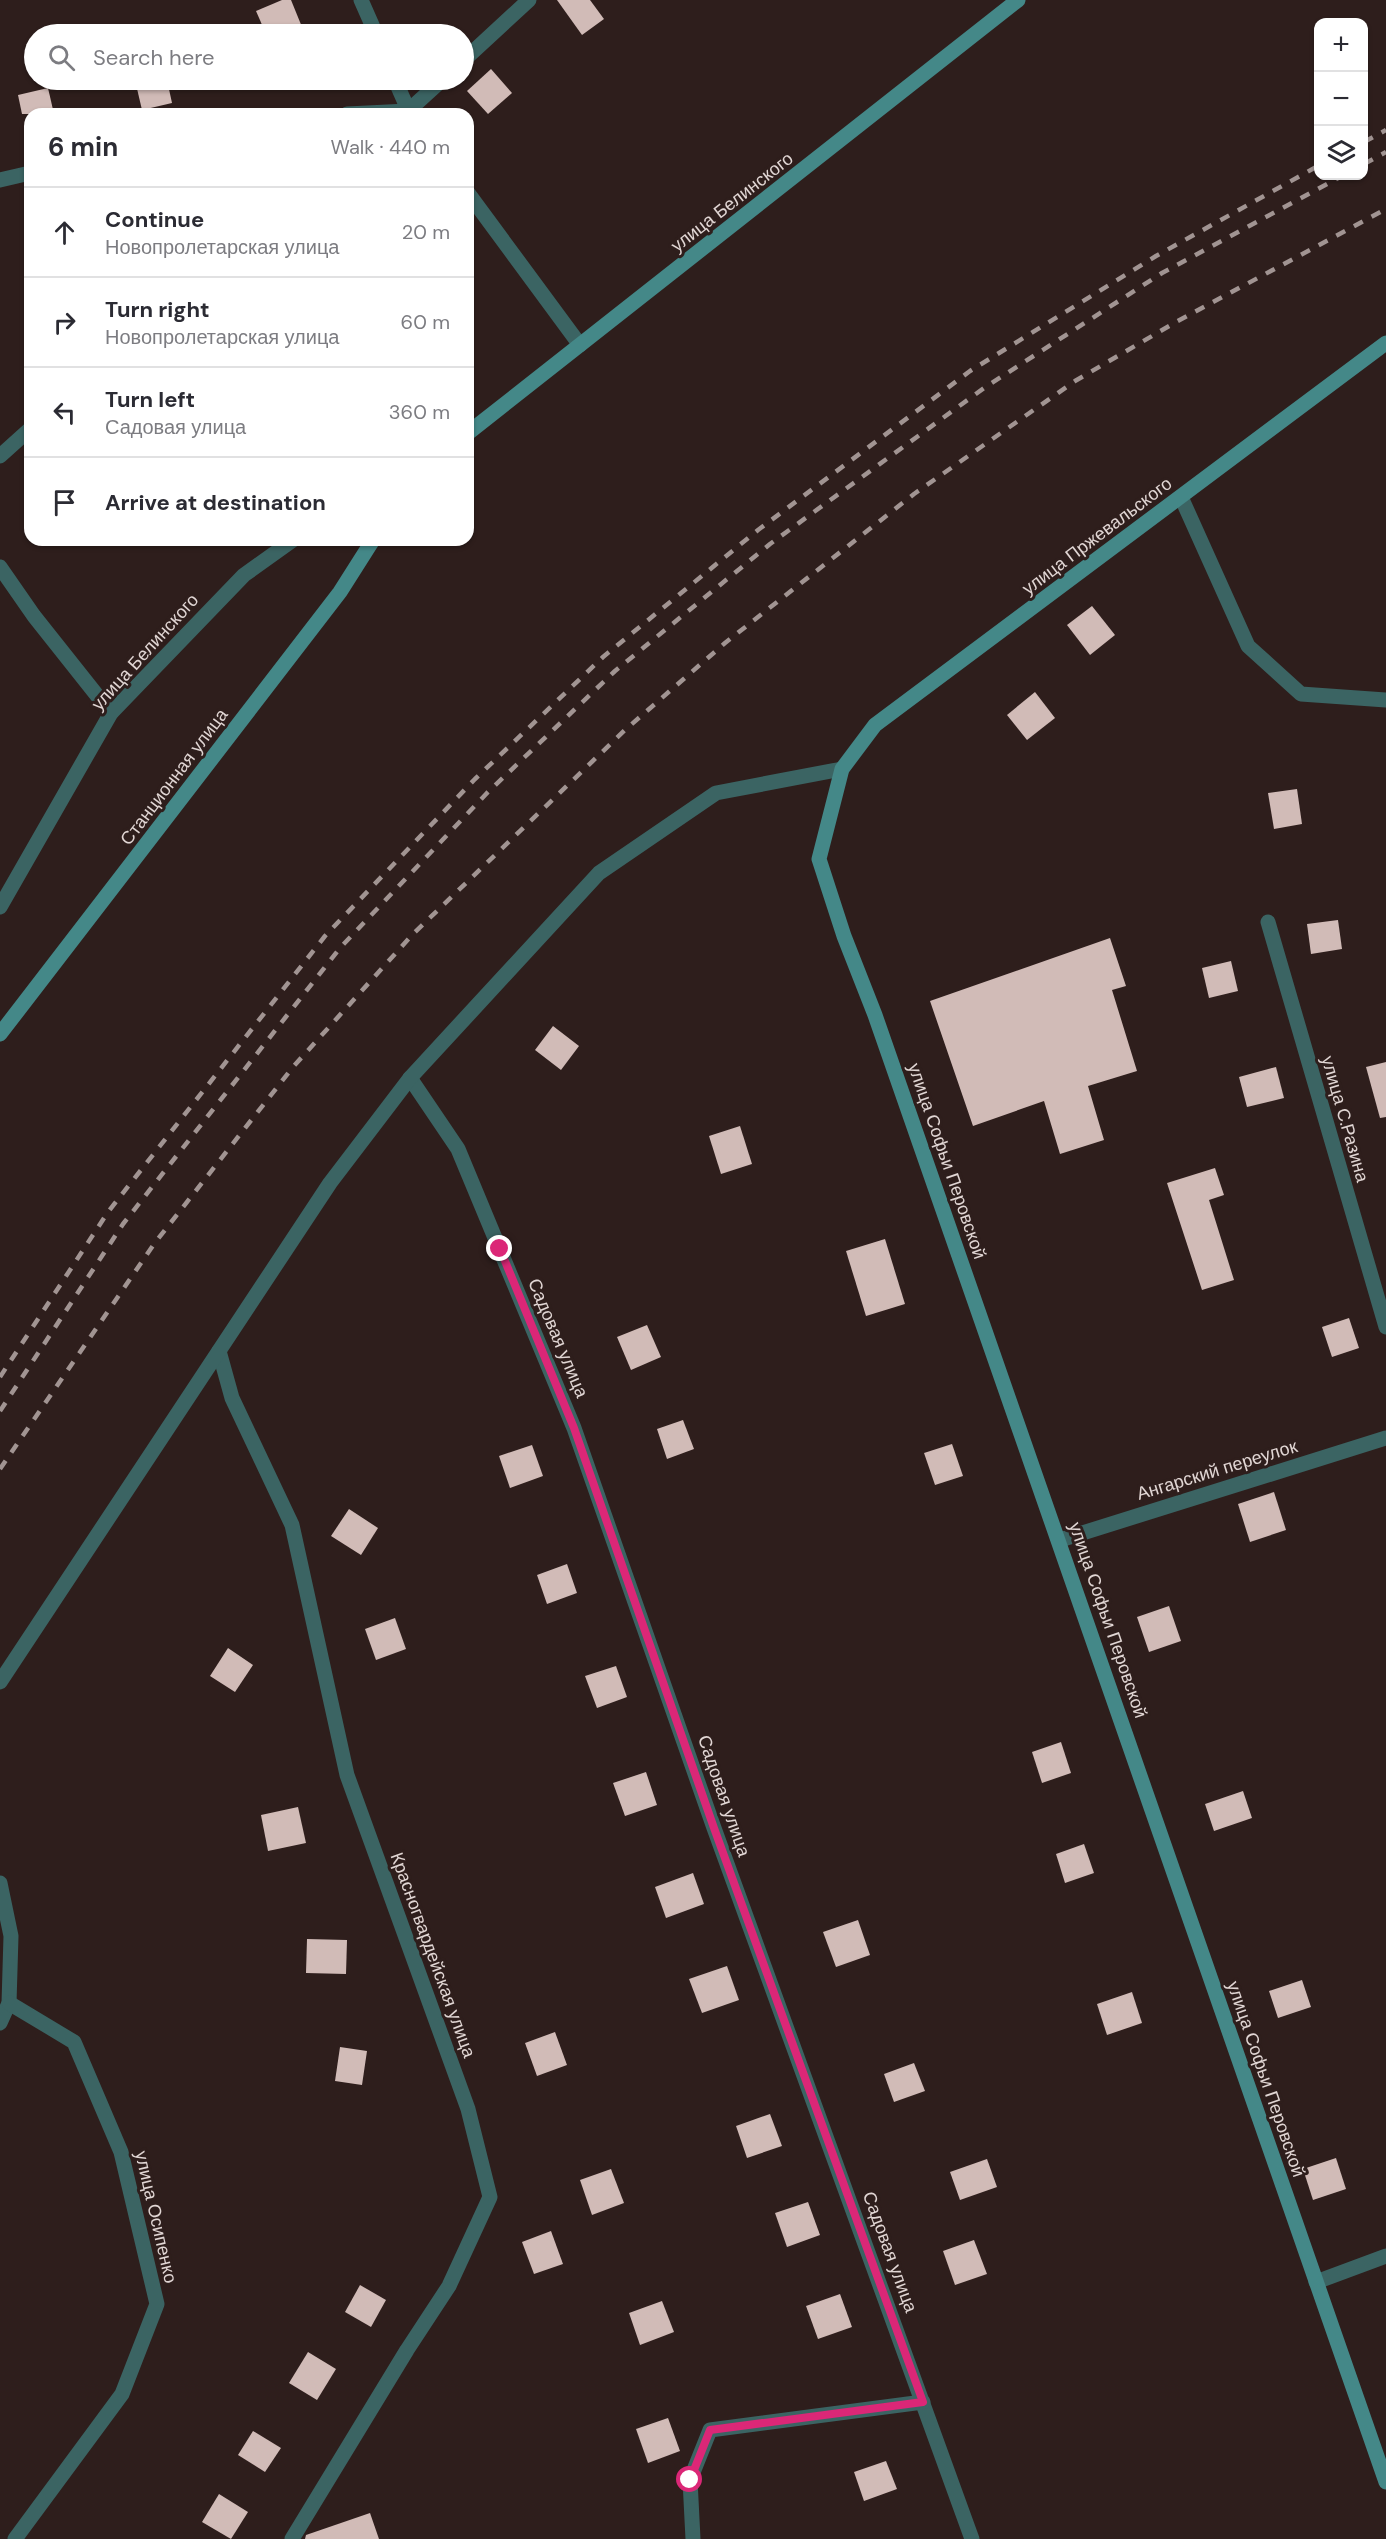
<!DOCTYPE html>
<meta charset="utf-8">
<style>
body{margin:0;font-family:"DM Sans",sans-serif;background:#f2f2f3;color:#2b2b33}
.controls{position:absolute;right:18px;top:18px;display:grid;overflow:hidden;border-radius:12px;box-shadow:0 2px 4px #0004}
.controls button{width:54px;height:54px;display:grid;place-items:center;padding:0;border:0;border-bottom:2px solid #e1e1e2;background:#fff;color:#2b2b33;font:30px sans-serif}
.stop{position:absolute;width:18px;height:18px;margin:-14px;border:4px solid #db2777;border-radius:50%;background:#fff}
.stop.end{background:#db2777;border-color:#fff;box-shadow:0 2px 6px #0008}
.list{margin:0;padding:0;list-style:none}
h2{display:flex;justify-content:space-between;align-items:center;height:78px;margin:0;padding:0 24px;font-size:26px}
h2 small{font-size:20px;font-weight:400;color:#7c7c81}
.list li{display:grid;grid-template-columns:39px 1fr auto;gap:18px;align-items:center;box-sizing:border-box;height:90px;padding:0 24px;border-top:2px solid #e1e1e2}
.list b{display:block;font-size:22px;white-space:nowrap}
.list p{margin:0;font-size:20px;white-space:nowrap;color:#7c7c81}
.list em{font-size:20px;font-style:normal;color:#7c7c81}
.icon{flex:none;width:33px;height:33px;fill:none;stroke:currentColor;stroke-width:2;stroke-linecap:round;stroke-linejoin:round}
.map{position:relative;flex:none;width:1386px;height:2539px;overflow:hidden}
.search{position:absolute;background:#fff;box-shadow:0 2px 4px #0004;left:24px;top:24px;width:450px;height:66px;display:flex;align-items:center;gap:15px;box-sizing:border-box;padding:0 21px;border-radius:33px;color:#7c7c81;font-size:22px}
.panel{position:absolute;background:#fff;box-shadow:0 2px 4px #0004;left:24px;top:108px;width:450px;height:438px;border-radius:18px}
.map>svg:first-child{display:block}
</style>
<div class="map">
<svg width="1386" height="2539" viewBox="0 0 1386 2539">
<rect width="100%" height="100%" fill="#2e1e1c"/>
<g fill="#d1bbb7">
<polygon points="282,0 291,0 302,27 286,34 266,34 256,11"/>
<polygon points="557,0 590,0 604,19 582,35"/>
<polygon points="491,69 512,93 488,114 467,91"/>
<polygon points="135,80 167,80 172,103 142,110"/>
<polygon points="48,88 54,114 22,114 18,95"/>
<polygon points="1092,606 1115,635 1090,655 1067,625"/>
<polygon points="1035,692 1055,718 1027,740 1007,715"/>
<polygon points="1297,789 1302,824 1274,829 1268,793"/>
<polygon points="1338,920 1342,949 1311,954 1307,924"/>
<polygon points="1110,938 1126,986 1112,990 1137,1071 1088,1086 1104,1140 1060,1154 1044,1101 973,1126 930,1001"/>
<polygon points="1231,961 1238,991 1209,998 1202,968"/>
<polygon points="553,1026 579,1046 561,1070 535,1050"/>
<polygon points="1386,1062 1386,1117 1380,1118 1366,1067"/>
<polygon points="1276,1067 1284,1098 1247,1107 1239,1077"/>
<polygon points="740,1126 752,1164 721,1174 709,1136"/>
<polygon points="1215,1168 1224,1195 1209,1200 1234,1280 1202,1290 1167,1183"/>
<polygon points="885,1239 905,1304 866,1316 846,1251"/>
<polygon points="1349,1318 1359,1348 1332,1357 1322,1327"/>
<polygon points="647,1325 661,1357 631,1370 617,1337"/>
<polygon points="683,1420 694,1449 667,1459 657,1429"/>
<polygon points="952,1444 963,1476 935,1485 924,1453"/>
<polygon points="532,1445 543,1476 510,1488 499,1456"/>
<polygon points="1274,1492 1286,1530 1250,1542 1238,1504"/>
<polygon points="349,1509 378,1528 361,1555 331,1536"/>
<polygon points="567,1564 577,1593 547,1604 537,1575"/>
<polygon points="1169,1606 1181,1641 1149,1652 1137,1617"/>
<polygon points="395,1618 406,1649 376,1660 365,1629"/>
<polygon points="228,1648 253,1665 235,1692 210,1676"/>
<polygon points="616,1666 627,1697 597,1708 585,1676"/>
<polygon points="1061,1742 1071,1773 1042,1783 1032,1752"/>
<polygon points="646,1772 657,1805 625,1816 613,1783"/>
<polygon points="1243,1791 1252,1818 1214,1831 1205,1804"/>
<polygon points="298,1807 306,1843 268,1851 261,1815"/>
<polygon points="1084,1844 1094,1873 1065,1883 1056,1854"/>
<polygon points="693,1873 704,1904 666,1918 655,1887"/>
<polygon points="858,1920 870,1955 836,1967 823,1932"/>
<polygon points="307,1939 347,1940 346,1974 306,1973"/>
<polygon points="727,1966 739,2000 702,2013 689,1979"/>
<polygon points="1302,1980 1311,2007 1278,2018 1269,1991"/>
<polygon points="1132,1992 1142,2023 1107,2035 1097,2004"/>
<polygon points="555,2032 567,2065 537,2076 525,2043"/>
<polygon points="340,2047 367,2051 362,2085 335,2081"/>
<polygon points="914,2063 925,2091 894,2102 884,2074"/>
<polygon points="770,2114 782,2146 747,2158 736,2126"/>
<polygon points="1336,2158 1346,2189 1313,2200 1303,2169"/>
<polygon points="987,2159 997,2187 960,2200 950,2172"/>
<polygon points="611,2169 624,2203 592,2215 580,2180"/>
<polygon points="808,2202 820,2235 787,2247 775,2213"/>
<polygon points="551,2231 563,2264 534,2274 522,2242"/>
<polygon points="974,2240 987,2274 955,2285 943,2251"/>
<polygon points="360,2285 386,2300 371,2327 345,2312"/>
<polygon points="840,2294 852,2327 818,2339 806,2306"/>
<polygon points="662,2301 674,2332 640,2345 629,2313"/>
<polygon points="308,2352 336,2369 317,2400 289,2383"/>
<polygon points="668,2418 680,2451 648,2463 636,2429"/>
<polygon points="253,2431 281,2448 265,2472 238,2455"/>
<polygon points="886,2461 897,2489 864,2501 854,2472"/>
<polygon points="219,2494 248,2512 231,2539 202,2522"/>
<polygon points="370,2513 379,2539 305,2539 306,2535"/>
</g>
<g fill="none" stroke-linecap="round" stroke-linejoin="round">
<g stroke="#3b6463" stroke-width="15">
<polyline points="361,0 376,34"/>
<polyline points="464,60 529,0"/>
<polyline points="395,80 410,114"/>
<polyline points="347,114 408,111 442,80"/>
<polyline points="0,180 30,173"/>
<polyline points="468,193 580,345"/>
<polyline points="0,456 30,429"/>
<polyline points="1181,497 1248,646 1301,694 1386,700"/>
<polyline points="0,567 34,616 111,713"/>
<polyline points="0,907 111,713 244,575 293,540"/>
<polyline points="1268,922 1386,1327"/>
<polyline points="410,1078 458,1149 574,1428 714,1828 972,2539"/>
<polyline points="219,1351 232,1398 292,1525 347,1775 468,2109 490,2197 449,2286 407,2350 292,2539"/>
<polyline points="1060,1540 1386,1438"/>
<polyline points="0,1682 330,1183 410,1078 599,873 716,793 842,769"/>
<polyline points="0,1883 11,1936 9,2003 0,2023"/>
<polyline points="9,2003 74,2042 121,2152 157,2304 122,2394 15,2539"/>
<polyline points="1316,2282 1386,2256"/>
<polyline points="693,2539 690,2480 710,2430 923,2402"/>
</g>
<g stroke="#488" stroke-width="15">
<polyline points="1386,343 875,725 842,769 819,859 844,936 875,1015 1386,2482"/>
<polyline points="468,433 1018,0"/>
<polyline points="0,1034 340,592 373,540"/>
</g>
<g stroke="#a19492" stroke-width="4.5" stroke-dasharray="10 10" stroke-linecap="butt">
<polyline points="1364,142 1386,130"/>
<polyline points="1364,164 1386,152"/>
<polyline points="0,1377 108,1212 325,936 475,779 603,657 758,530 970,371 1156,256 1318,166"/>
<polyline points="0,1411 123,1224 340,948 487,793 615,671 770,544 984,388 1162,273 1342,176"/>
<polyline points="0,1469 154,1244 293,1067 413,934 625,730 725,643 914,494 1075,381 1176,322 1386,209"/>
</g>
</g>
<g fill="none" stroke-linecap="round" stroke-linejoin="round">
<polyline stroke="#db2777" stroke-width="8" points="500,1249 574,1428 714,1828 923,2402 710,2430 690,2480"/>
</g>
<g text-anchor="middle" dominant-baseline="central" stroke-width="6" stroke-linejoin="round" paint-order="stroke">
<g font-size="18" fill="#e1d6d4" stroke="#2e1e1c">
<text transform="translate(732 202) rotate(-38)">улица Белинского</text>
<text transform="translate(1097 536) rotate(-37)">улица Пржевальского</text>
<text transform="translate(145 652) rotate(-48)">улица Белинского</text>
<text transform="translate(174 777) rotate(-53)">Станционная улица</text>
<text transform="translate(1345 1119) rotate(74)">улица С.Разина</text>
<text transform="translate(947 1161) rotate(71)">улица Софьи Перовской</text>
<text transform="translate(558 1338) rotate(67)">Садовая улица</text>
<text transform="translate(1217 1470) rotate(-17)">Ангарский переулок</text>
<text transform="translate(1108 1620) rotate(71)">улица Софьи Перовской</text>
<text transform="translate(724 1796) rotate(71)">Садовая улица</text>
<text transform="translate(433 1955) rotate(70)">Красногвардейская улица</text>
<text transform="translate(1266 2079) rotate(71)">улица Софьи Перовской</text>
<text transform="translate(156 2217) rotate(77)">улица Осипенко</text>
<text transform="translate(890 2252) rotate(70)">Садовая улица</text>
</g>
</g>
</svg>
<div class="controls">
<button>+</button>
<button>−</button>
<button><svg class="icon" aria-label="layers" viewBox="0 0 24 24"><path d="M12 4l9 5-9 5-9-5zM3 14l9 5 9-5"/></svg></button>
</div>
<div class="stop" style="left:690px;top:2480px"></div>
<div class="stop end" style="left:500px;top:1249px"></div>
<div class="search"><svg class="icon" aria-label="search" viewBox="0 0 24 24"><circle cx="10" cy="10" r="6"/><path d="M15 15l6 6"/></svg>Search here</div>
<section class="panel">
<h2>6 min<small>Walk · 440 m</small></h2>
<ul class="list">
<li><svg class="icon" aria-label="ahead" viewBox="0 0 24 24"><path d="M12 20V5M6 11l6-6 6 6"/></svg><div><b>Continue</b><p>Новопролетарская улица</p></div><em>20 m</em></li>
<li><svg class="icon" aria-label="right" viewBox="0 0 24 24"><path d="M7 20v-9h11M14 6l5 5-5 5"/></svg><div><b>Turn right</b><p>Новопролетарская улица</p></div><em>60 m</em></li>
<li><svg class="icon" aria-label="left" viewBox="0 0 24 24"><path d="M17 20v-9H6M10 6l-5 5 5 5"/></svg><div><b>Turn left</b><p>Садовая улица</p></div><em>360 m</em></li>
<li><svg class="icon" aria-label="arrive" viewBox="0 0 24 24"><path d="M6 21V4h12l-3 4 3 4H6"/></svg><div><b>Arrive at destination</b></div></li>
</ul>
</section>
</div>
